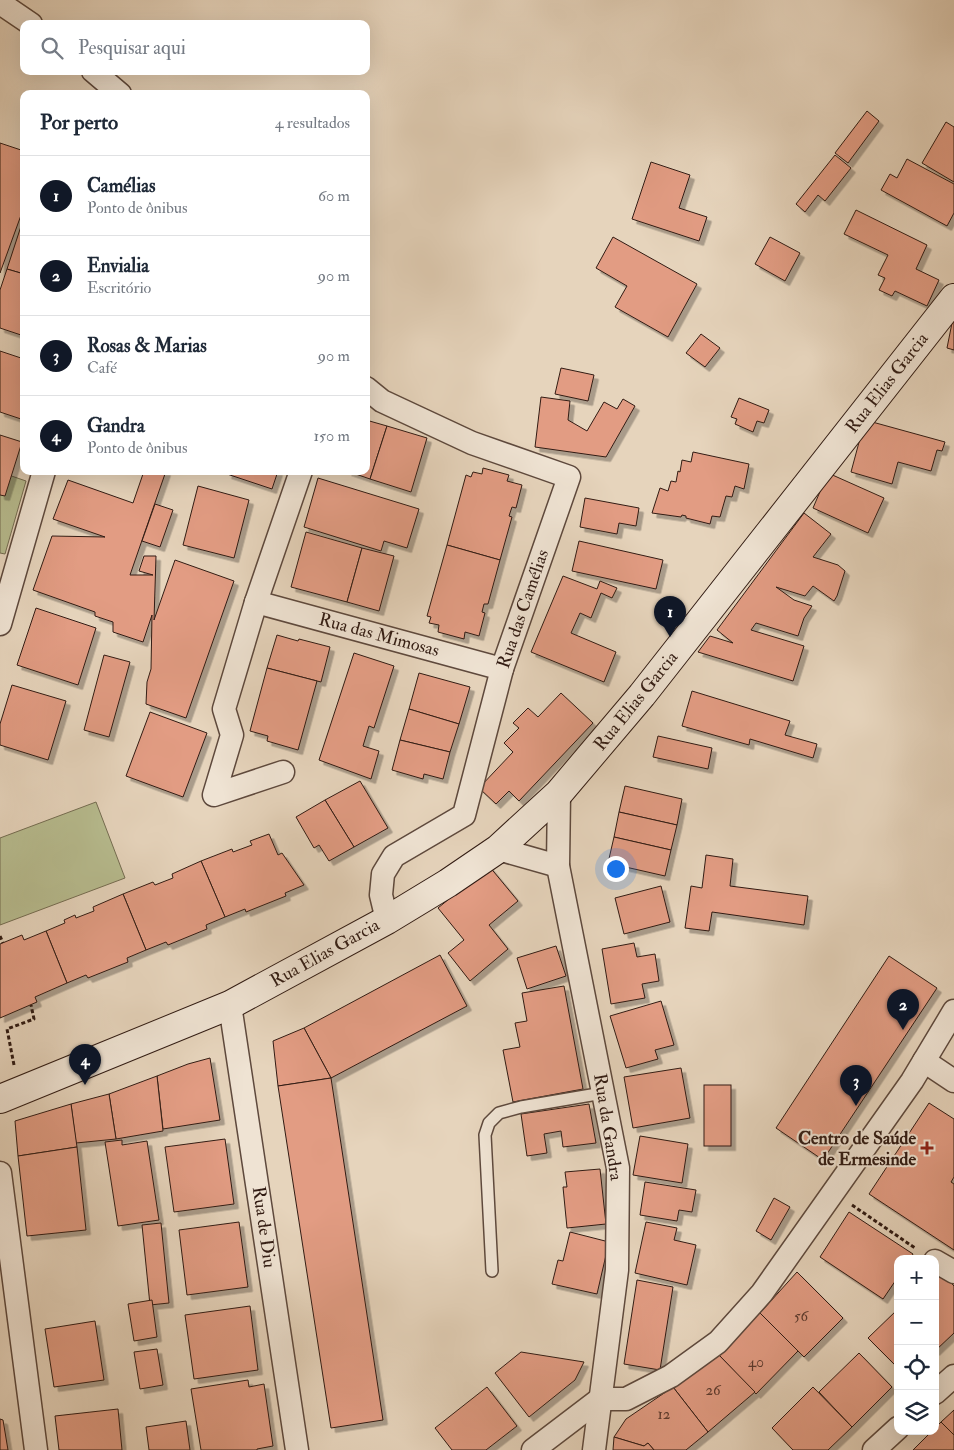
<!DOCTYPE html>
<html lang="pt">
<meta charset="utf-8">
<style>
body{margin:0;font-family:"IM FELL Double Pica",serif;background:#f6f6f7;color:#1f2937}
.controls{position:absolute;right:15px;bottom:15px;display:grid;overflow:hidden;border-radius:10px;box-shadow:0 5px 20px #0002}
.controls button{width:45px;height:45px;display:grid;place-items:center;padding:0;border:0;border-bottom:1px solid #e0e1e3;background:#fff;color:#1f2937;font:25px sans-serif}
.you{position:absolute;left:615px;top:868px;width:18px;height:18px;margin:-12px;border:4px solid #fff;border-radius:50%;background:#1a73e8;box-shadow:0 0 0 8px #1a73e833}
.badge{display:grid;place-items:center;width:32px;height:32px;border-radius:50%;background:#111827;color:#fff;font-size:16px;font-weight:700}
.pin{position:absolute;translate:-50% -41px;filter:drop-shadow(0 1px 2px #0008)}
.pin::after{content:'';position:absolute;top:26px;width:18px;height:15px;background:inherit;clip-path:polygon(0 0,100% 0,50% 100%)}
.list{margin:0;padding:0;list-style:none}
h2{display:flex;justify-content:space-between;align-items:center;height:65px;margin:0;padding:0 20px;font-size:21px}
h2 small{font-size:16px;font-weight:400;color:#747a83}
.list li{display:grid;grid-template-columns:32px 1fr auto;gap:15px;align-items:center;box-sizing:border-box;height:80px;padding:0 20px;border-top:1px solid #e0e1e3}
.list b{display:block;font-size:19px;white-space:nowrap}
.list p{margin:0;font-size:16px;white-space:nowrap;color:#747a83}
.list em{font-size:16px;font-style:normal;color:#747a83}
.icon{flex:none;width:28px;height:28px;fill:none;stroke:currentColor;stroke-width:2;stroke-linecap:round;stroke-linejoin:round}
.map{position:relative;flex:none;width:954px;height:1450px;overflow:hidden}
.search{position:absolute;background:#fff;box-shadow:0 5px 20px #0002;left:20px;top:20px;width:350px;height:55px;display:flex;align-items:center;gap:12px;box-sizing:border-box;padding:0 18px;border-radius:10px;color:#747a83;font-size:19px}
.panel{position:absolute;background:#fff;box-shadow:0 5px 20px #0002;left:20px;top:90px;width:350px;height:385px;border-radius:10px}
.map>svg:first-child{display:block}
</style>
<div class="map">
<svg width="954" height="1450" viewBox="0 0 954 1450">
<defs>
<filter id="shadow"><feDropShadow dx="4.5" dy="4.5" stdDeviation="0" flood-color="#0004"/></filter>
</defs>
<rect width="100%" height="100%" fill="#e6d4bc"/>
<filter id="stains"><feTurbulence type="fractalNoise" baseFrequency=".004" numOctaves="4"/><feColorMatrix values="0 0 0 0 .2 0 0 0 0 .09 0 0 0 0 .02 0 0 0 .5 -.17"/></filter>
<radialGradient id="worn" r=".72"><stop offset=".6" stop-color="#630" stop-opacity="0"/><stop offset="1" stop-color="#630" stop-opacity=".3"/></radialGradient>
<g fill="#b7bc8f" stroke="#746c51">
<polygon points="0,472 26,481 5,554 0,553"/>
<polygon points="96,802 125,878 0,925 0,838"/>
</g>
<g fill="#e29c83" stroke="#311b13" filter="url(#shadow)">
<polygon points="867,111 879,121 848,163 835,153"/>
<polygon points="946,122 954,127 954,182 922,163"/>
<polygon points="0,143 24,151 24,207 0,273"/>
<polygon points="835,155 851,168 825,201 818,195 805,212 796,204"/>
<polygon points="907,159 954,184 954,213 947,226 881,190 890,174 897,178"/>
<polygon points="651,162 690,175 679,208 707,217 699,241 632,219"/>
<polygon points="856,210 927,245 916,269 939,280 927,306 895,291 892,296 879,290 885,278 878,275 888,255 844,234"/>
<polygon points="24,217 24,274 7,269"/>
<polygon points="613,237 697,284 668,337 615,307 627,286 596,268"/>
<polygon points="770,237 800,253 785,281 755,264"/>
<polygon points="7,269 24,274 24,336 0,328 0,290"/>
<polygon points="954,313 954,350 947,348"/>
<polygon points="701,334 720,348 705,367 686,353"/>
<polygon points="0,351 24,359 24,420 0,412"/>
<polygon points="561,368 594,375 588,401 555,394"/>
<polygon points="541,397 570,401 568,420 587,431 604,402 617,409 623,399 635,406 606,457 535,447"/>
<polygon points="739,398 769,410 764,423 757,421 753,432 735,424 737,419 731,417"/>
<polygon points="366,420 387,426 370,479 347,471 366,471"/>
<polygon points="865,420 945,442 942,451 937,450 931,471 898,462 892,484 851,472"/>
<polygon points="387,426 427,438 411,492 370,479"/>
<polygon points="0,435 22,442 5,496 0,495"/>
<polygon points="693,452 749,464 744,489 735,486 732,497 726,496 720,517 712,516 710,524 686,518 686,516 682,515 681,517 652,513 660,488 668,491 671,481 676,482 678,471 680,472 682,460 691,462"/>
<polygon points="483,468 509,475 507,481 522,485 516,508 512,507 509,516 512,517 500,560 447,545 466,475 471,477 473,472 482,474"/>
<polygon points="144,471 166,471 130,575 153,575 139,571 144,556 156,556 154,620 175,560 234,581 186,718 146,704 147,682 151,669 152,615 143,642 113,632 113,622 95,616 95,612 33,590 52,536 105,537 53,519 68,480 133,503"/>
<polygon points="228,471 278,471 272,489 227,474"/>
<polygon points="828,473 884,498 868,533 813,508"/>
<polygon points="318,478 419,509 407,548 384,541 381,551 304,527"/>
<polygon points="198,486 249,500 234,558 183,545"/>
<polygon points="585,498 639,508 636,526 619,523 617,534 580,527"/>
<polygon points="155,504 173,510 160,547 142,541"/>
<polygon points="804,513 831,534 813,557 838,565 845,571 837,596 834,601 813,586 805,596 776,587 794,600 812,606 804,618 798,636 756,623 751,630 804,646 793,681 698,652 710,636 733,643 717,630"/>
<polygon points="306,532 362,548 347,602 291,587"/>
<polygon points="579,541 663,560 656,589 572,571"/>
<polygon points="447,545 500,560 488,604 484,604 482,612 485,613 479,636 465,632 464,639 438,632 439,625 429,623 431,617 427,616"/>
<polygon points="362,548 394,556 379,611 347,602"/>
<polygon points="563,576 597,589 600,581 617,588 612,598 601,593 591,618 580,613 571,633 616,652 604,682 531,652"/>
<polygon points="36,608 96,628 78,685 17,665"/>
<polygon points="277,635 298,641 299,639 330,647 321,682 267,668"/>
<polygon points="354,653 394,666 374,728 369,726 363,746 379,751 371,779 319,760"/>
<polygon points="104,655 130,662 109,737 84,730"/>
<polygon points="267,668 317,681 298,750 267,741 268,736 250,731"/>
<polygon points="419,673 470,687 459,724 409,709"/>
<polygon points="12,685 66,701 48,760 0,745 0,724"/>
<polygon points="692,691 790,721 785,735 817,744 813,758 750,739 749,745 682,726"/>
<polygon points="561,693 593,723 519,801 509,791 496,804 479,788 513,752 504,743 519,728 513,723 528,708 538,717"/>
<polygon points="409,709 459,724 450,752 400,740"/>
<polygon points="150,712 207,733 183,797 126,776"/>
<polygon points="658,736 712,748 708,769 653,757"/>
<polygon points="400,740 450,752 443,779 424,774 423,779 392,770"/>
<polygon points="360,781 388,828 354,847 325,800"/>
<polygon points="625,786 682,799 677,825 619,812"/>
<polygon points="325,800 354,847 329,861 319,845 314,848 296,817"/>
<polygon points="619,812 677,825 671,850 614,837"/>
<polygon points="269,834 278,855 282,853 304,885 285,893 286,896 246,912 245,909 225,917 201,861 232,849 233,852 252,845 250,841"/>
<polygon points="614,837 671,850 665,876 608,863"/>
<polygon points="706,855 733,859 730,886 808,896 804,925 712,912 709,931 685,928 691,886 702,888"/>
<polygon points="201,861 225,917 206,925 207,929 168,945 166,942 146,950 123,894 153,882 155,885 173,878 172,874"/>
<polygon points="489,866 518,901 489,925 508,949 470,981 448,953 464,940 438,908"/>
<polygon points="661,886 670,922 624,934 615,898"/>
<polygon points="123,894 146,950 127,958 128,962 88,978 86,975 67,983 46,931 65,923 64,920 75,915 76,918 94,911 93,907"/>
<polygon points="46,931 67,983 35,997 37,1002 0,1018 0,944 22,935 24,940"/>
<polygon points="634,943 637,957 655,954 659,981 642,984 645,998 611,1004 602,949"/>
<polygon points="556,946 566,976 527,989 517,958"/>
<polygon points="440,955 467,1006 331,1078 304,1028"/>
<polygon points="889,956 937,988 823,1160 776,1128"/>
<polygon points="564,986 583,1089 513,1102 503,1050 520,1047 515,1023 527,1021 522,993"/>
<polygon points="661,1001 674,1045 655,1050 658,1059 626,1068 610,1016"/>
<polygon points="304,1028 331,1078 278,1086 273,1041"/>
<polygon points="210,1058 220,1120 163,1129 157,1076 188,1064"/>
<polygon points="681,1068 690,1118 633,1128 624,1077"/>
<polygon points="157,1076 163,1131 116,1139 109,1094"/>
<polygon points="331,1078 383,1420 331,1428 278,1086"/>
<rect x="704" y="1085" width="27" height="61"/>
<polygon points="109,1094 116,1139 76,1143 71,1104"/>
<polygon points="929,1103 954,1119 954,1177 951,1182 954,1184 954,1250 869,1194"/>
<polygon points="71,1104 77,1147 18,1156 15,1121"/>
<polygon points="589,1104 596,1143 563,1147 561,1131 544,1134 547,1153 527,1156 521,1114"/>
<polygon points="640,1136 688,1144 682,1183 633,1175"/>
<polygon points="225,1139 234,1204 174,1212 165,1147"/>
<polygon points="122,1140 122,1145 147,1141 159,1220 118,1226 105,1142"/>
<polygon points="77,1147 86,1230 27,1236 18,1156"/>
<polygon points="600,1169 606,1224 567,1228 563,1187 567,1187 565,1172"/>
<polygon points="645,1182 696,1190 692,1212 679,1210 677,1221 640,1215"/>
<polygon points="774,1198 790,1207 771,1240 756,1231"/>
<polygon points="849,1212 913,1254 910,1259 898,1259 898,1277 883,1299 820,1257"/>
<polygon points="239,1222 248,1287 187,1295 179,1230"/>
<polygon points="646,1222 677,1228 674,1240 696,1245 687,1285 635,1273"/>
<polygon points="161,1223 169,1303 150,1305 142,1225"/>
<polygon points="570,1232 609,1242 597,1294 552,1284 558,1260 563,1261"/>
<polygon points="938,1269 954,1286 954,1333 935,1351 935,1272"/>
<polygon points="797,1272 843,1318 804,1357 760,1313"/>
<polygon points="637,1280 673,1287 660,1370 624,1364"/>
<polygon points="152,1300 157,1337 134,1341 128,1304"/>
<polygon points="250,1306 258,1370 194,1379 185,1315"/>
<polygon points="898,1309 898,1368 868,1338"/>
<polygon points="760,1313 798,1351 756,1394 716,1352"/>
<polygon points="95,1321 104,1380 54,1387 45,1329"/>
<polygon points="157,1349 163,1385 140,1389 134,1352"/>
<polygon points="521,1352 584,1362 575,1380 529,1417 495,1373"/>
<polygon points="716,1352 755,1392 708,1432 673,1387"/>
<polygon points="859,1353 892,1387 852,1427 819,1392"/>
<polygon points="248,1380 249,1387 264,1384 273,1446 257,1449 257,1450 201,1450 191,1389"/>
<polygon points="487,1387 517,1426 486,1450 452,1450 435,1428"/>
<polygon points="673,1387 708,1432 686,1450 654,1450 648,1443 644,1446 614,1437 626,1419"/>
<polygon points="813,1387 852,1427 828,1450 793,1450 772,1428"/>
<polygon points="118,1409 122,1450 59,1450 55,1416"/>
<polygon points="954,1410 954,1435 941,1422"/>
<polygon points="0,1419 3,1420 8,1450 0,1450"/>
<polygon points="186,1421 190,1450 149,1450 146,1427"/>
<polygon points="941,1422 954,1435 954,1450 913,1450 932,1431 935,1431 935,1428"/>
<polygon points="614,1437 644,1446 648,1443 654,1450 613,1450"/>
</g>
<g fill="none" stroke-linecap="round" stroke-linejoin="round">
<defs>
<polyline id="service" points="492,1271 485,1135 489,1123 499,1113 521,1107 603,1093"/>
<g id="minor">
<polyline points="0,3 31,24"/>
<polyline points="93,71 120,94"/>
<polyline points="366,388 382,401 472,443 569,477 502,669 464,815 394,856 383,874 381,895 387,920"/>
<polyline points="256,602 502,669"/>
<polyline points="0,624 44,471"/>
<polyline points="283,772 214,795 232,735 224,709 256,602 301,471"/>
<polyline points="559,793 558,866 618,1168 617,1270 594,1450"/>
<polyline points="498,849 558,866"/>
<polyline points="230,1005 297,1450"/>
<polyline points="924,1061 954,1081"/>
<polyline points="0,1173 36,1450"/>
<polyline points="935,1261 954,1272"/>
<polyline points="935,1393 954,1376"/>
<polyline points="533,1450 600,1399 626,1399 671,1376 718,1342 762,1293 912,1081 954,1011"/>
<polyline points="874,1450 898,1428"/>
</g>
<polyline id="secondary" points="0,1099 230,1005 387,920 448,883 498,849 559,793 642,695 954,298"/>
</defs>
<use href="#service" stroke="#5e493d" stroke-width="14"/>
<use href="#minor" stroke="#5e493d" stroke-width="25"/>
<use href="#secondary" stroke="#311b13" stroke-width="30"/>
<g stroke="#311b13" stroke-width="3" stroke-dasharray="4 2.5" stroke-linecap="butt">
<polyline points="0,936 3,943"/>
<polyline points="14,1065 7,1029 34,1019 31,1005"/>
<polyline points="852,1205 915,1248"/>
</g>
<use href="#service" stroke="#efe3d3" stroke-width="11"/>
<use href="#minor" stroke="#efe3d3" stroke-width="22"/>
<use href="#secondary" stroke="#efe3d3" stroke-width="28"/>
</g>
<path fill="#8f2418" stroke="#efe3d3" stroke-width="2" d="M924.5 1140.5h5v5h5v5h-5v5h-5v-5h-5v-5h5z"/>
<g text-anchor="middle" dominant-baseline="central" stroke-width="4" stroke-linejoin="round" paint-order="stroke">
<g font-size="15" fill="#5d3b2f">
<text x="801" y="1316">56</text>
<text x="756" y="1362">40</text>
<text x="713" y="1390">26</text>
<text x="664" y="1414">12</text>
</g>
<g font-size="18" fill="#311b13" stroke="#efe3d3">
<text transform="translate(887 383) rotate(-52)">Rua Elias Garcia</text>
<text transform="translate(523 609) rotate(-71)">Rua das Camélias</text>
<text transform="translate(379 635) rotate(15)">Rua das Mimosas</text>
<text transform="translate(636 701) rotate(-51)">Rua Elias Garcia</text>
<text transform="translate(325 953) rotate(-29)">Rua Elias Garcia</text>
<text transform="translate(608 1127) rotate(81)">Rua da Gandra</text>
<text transform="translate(264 1227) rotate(82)">Rua de Diu</text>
</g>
<g font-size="18" font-weight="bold" fill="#311b13" stroke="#efe3d3" text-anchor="end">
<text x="916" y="1138">Centro de Saúde<tspan x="916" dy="21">de Ermesinde</tspan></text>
</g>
</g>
<rect width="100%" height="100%" filter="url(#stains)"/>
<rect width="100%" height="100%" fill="url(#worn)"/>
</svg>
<div class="controls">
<button>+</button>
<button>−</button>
<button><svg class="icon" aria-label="locate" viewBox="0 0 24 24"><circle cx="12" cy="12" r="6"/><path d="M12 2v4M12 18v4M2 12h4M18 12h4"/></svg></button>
<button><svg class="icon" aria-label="layers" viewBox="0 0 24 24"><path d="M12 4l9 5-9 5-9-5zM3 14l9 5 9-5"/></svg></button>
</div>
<div class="you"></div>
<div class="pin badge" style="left:670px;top:637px">1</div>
<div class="pin badge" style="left:903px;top:1030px">2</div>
<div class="pin badge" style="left:856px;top:1106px">3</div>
<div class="pin badge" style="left:85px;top:1085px">4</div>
<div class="search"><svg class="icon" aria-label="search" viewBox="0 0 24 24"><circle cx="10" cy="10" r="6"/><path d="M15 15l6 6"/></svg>Pesquisar aqui</div>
<section class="panel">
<h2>Por perto<small>4 resultados</small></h2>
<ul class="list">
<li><span class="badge">1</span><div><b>Camélias</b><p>Ponto de ônibus</p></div><em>60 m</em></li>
<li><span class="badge">2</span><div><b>Envialia</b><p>Escritório</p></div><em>90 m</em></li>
<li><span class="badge">3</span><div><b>Rosas &amp; Marias</b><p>Café</p></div><em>90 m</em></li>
<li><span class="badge">4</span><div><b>Gandra</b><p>Ponto de ônibus</p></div><em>150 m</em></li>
</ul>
</section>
</div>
